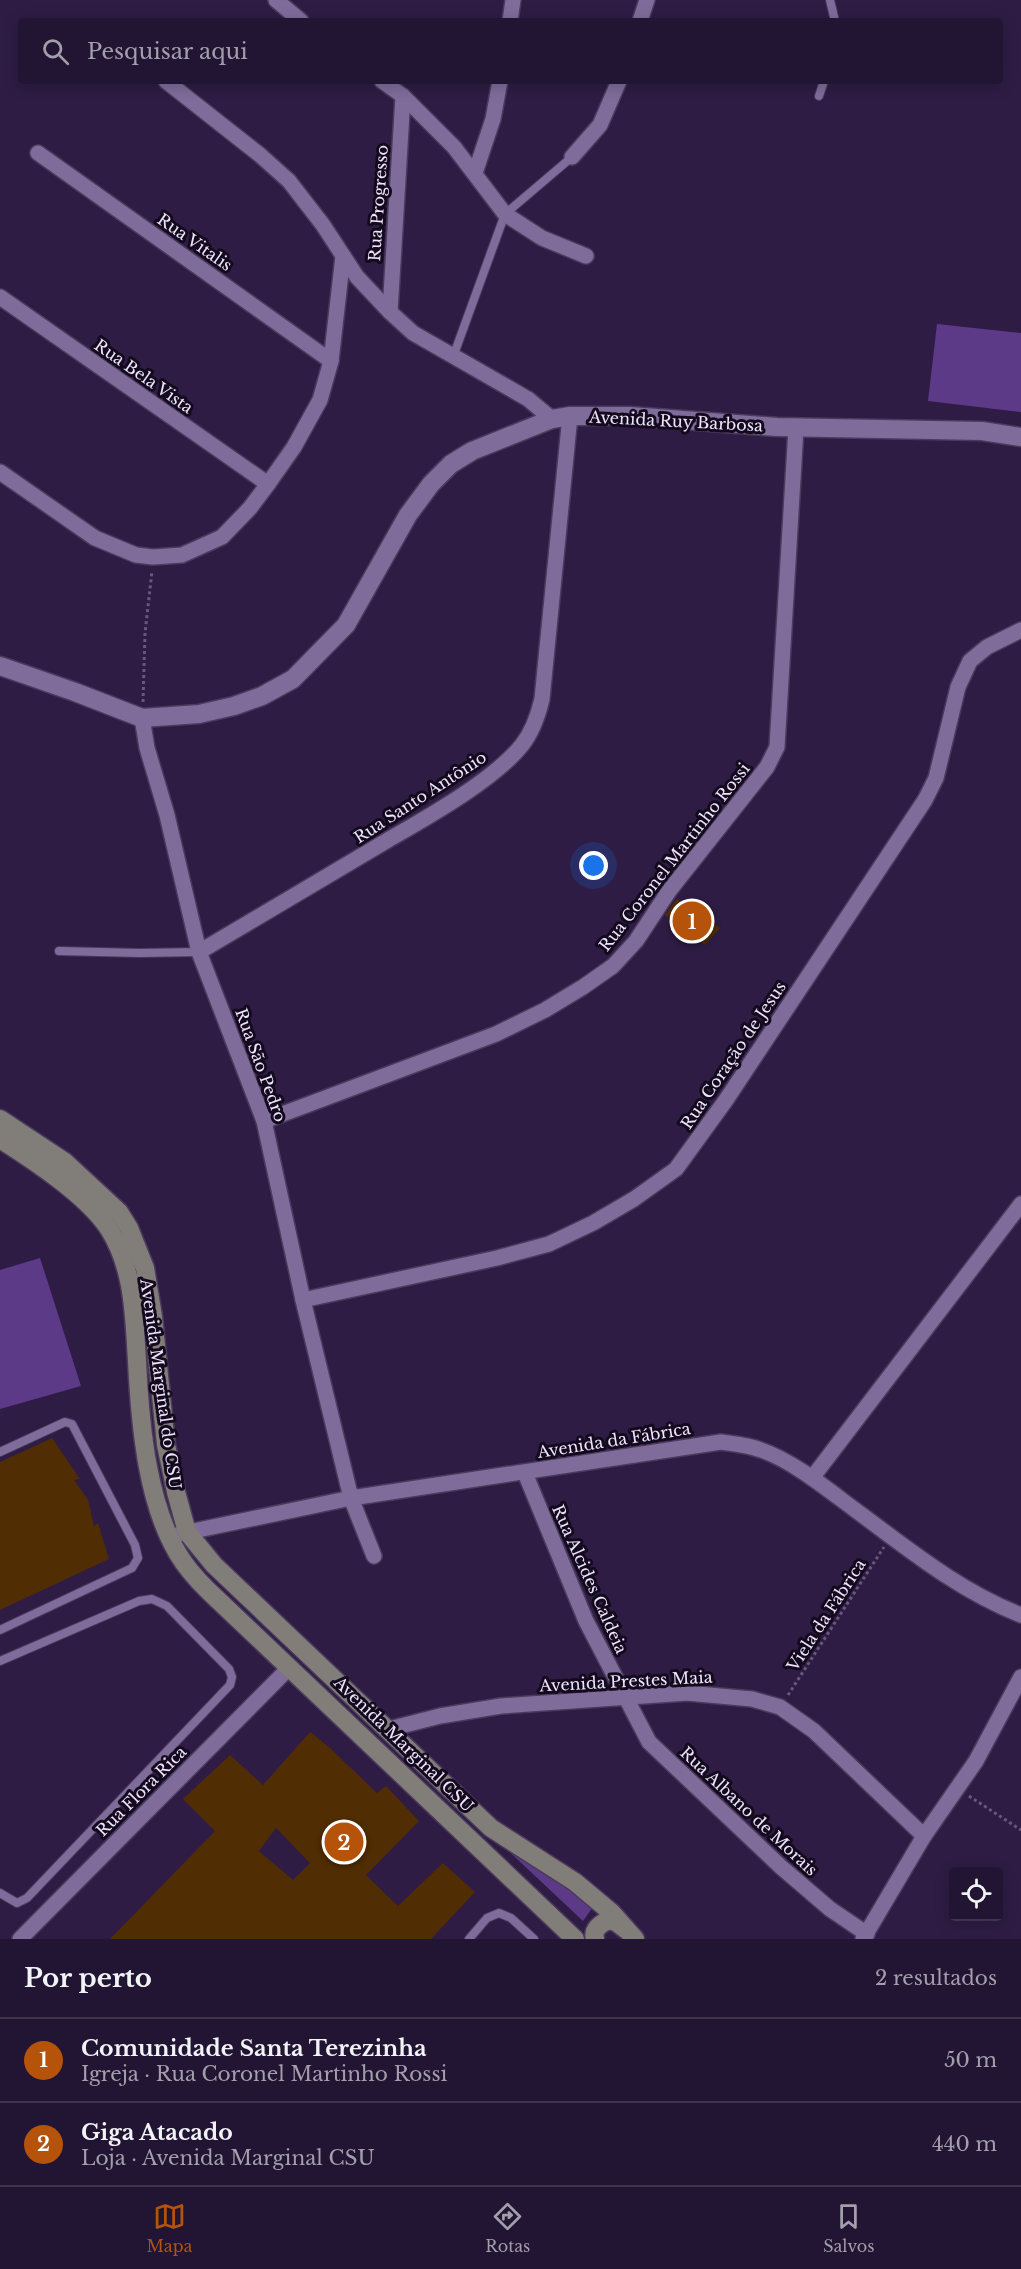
<!DOCTYPE html>
<html lang="pt">
<meta charset="utf-8">
<style>
body{margin:0;font-family:"Libre Baskerville",serif;background:#2a1e3b;color:#f1f3f6}
.controls{position:absolute;right:18px;bottom:18px;display:grid;overflow:hidden;border-radius:6px;box-shadow:0 3px 15px #0003}
.controls button{width:54px;height:54px;display:grid;place-items:center;padding:0;border:0;border-bottom:2px solid #3f344e;background:#221533;color:#f1f3f6;font:30px sans-serif}
.you{position:absolute;left:594px;top:866px;width:21px;height:21px;margin:-15px;border:4px solid #fff;border-radius:50%;background:#1a73e8;box-shadow:0 0 0 9px #1a73e833}
.badge{display:grid;place-items:center;width:39px;height:39px;border-radius:50%;background:#b45309;color:#fff;font-size:20px;font-weight:700}
.pin{position:absolute;translate:-50% -50%;border:3px solid #fff;box-shadow:0 2px 6px #0006}
.list{margin:0;padding:0;list-style:none}
h2{display:flex;justify-content:space-between;align-items:center;height:78px;margin:0;padding:0 24px;font-size:26px}
h2 small{font-size:20px;font-weight:400;color:#a29fac}
.list li{display:grid;grid-template-columns:39px 1fr auto;gap:18px;align-items:center;box-sizing:border-box;height:84px;padding:0 24px;border-top:2px solid #3f344e}
.list b{display:block;font-size:22px;white-space:nowrap}
.list p{margin:0;font-size:20px;white-space:nowrap;color:#a29fac}
.list em{font-size:20px;font-style:normal;color:#a29fac}
.icon{flex:none;width:33px;height:33px;fill:none;stroke:currentColor;stroke-width:2;stroke-linecap:round;stroke-linejoin:round}
.map{position:relative;flex:none;width:1021px;height:1939px;overflow:hidden}
.search{position:absolute;background:#221533;box-shadow:0 3px 15px #0003;left:18px;right:18px;top:18px;height:66px;display:flex;align-items:center;gap:15px;box-sizing:border-box;padding:0 21px;border-radius:6px;color:#a29fac;font-size:22px}
.sheet{height:246px;background:#221533}
nav{display:flex;justify-content:space-around;align-items:center;box-sizing:border-box;height:84px;border-top:2px solid #3f344e;background:#221533;font-size:16px;color:#a29fac}
nav a{display:grid;justify-items:center;gap:3px}
nav .on{color:#b45309}
.map>svg:first-child{display:block}
</style>
<div class="map">
<svg width="1021" height="1939" viewBox="0 0 1021 1939">
<rect width="100%" height="100%" fill="#2e1c44"/>
<g fill="#5d3a87">
<polygon points="937,324 1021,333 1021,412 928,401"/>
<polygon points="40,1258 81,1386 0,1409 0,1270"/>
<polygon points="481,1825 593,1907 583,1921"/>
</g>
<g fill="#512d03" fill-rule="evenodd">
<polygon points="677,899 720,928 705,945 665,915"/>
<polygon points="52,1438 80,1479 74,1480 88,1500 94,1526 98,1523 109,1559 0,1610 0,1462"/>
<path d="M310,1732L329,1747L377,1793L386,1786L419,1821L366,1875L398,1906L443,1863L475,1892L431,1939H110L215,1831L183,1799L230,1755L263,1785ZM276,1828L310,1863L293,1880L259,1851Z"/>
</g>
<g fill="none" stroke-linecap="round" stroke-linejoin="round">
<defs>
<g id="service">
<polyline points="830,0 835,21"/>
<polyline points="819,96 824,81"/>
<polyline points="453,357 505,214 572,157"/>
<polyline points="59,951 139,953 199,952"/>
<polyline points="0,1452 65,1422 72,1424 135,1545 138,1558 132,1568 0,1630"/>
<polyline points="0,1661 139,1601 152,1599 167,1606 229,1669 232,1677 230,1685 27,1898 17,1903 0,1893"/>
<polyline points="469,1939 487,1918 499,1913 511,1918 534,1939"/>
</g>
<g id="minor">
<polyline points="276,0 301,21"/>
<polyline points="510,21 513,0"/>
<polyline points="640,21 647,0"/>
<polyline points="166,81 260,155 289,181 323,225 357,277 390,312 413,333 528,399 552,419"/>
<polyline points="382,81 403,96 454,147 505,214 542,238 586,256"/>
<polyline points="38,153 331,361"/>
<polyline points="572,157 600,125 619,81"/>
<polyline points="475,173 493,119 500,81"/>
<polyline points="0,297 268,484"/>
<polyline points="390,312 403,96"/>
<polyline points="0,472 95,538 136,555 153,557 182,555 222,537 250,508 268,484 294,447 320,400 331,361 343,256"/>
<polyline points="142,718 147,748 167,815 199,952 264,1121 303,1300 351,1498 374,1556"/>
<path d="M199,952C262,915 325,878 388,840C428,817 494,780 522,745C533,731 538,716 542,699L570,416"/>
<polyline points="264,1121 496,1034 545,1010 583,987 613,966 636,941 669,891 767,767 777,747 796,428"/>
<polyline points="303,1300 497,1258 549,1244 593,1223 634,1199 676,1169 726,1100 925,800 936,778 958,687 970,661 987,647 1021,630"/>
<polyline points="525,1473 586,1621 649,1742 781,1867 830,1909 867,1934"/>
<polyline points="812,1478 1021,1204"/>
<path d="M179,1534L351,1498L721,1442C735,1444 748,1445 761,1450C793,1461 827,1489 854,1509C907,1548 959,1591 1021,1615"/>
<polyline points="389,1729 440,1716 501,1706 687,1693 752,1699 780,1707 814,1731 924,1836"/>
<polyline points="20,1939 289,1668"/>
<polyline points="863,1939 924,1836 976,1761 1021,1677"/>
</g>
<polyline id="tertiary" points="0,666 75,692 142,718 199,714 234,706 262,696 293,679 346,625 408,515 431,484 451,464 472,451 552,419 570,416 630,416 777,427 982,431 1021,437"/>
<g id="secondary">
<polyline points="0,1119 65,1162 119,1212 129,1228 145,1268 153,1316 166,1445 176,1492 187,1532 214,1565 491,1828 575,1882 612,1913 635,1939"/>
<path d="M0,1139C33,1160 88,1196 109,1229C134,1269 134,1315 137,1361C140,1423 147,1511 184,1563C194,1577 206,1589 218,1600L575,1939"/>
<path d="M595,1939C592,1929 601,1924 608,1920L616,1922L625,1929"/>
</g>
</defs>
<use href="#service" stroke="#4b3a5c" stroke-width="10"/>
<use href="#minor" stroke="#4b3a5c" stroke-width="18"/>
<use href="#tertiary" stroke="#4b3a5c" stroke-width="21"/>
<use href="#secondary" stroke="#4b3a5c" stroke-width="21"/>
<g stroke="#68587c" stroke-width="3" stroke-dasharray="3 3" stroke-linecap="butt">
<polyline points="143,702 145,633 152,571"/>
<polyline points="788,1695 884,1547"/>
<polyline points="969,1796 1021,1830"/>
</g>
<use href="#service" stroke="#7f6c9b" stroke-width="8"/>
<use href="#minor" stroke="#7f6c9b" stroke-width="15"/>
<use href="#tertiary" stroke="#7f6c9b" stroke-width="18"/>
<use href="#secondary" stroke="#817d79" stroke-width="18"/>
</g>
<g text-anchor="middle" dominant-baseline="central" stroke-width="6" stroke-linejoin="round" paint-order="stroke">
<g font-size="16" fill="#eee4fe" stroke="#130b1d">
<text transform="translate(378 203) rotate(-86)">Rua Progresso</text>
<text transform="translate(195 242) rotate(35)">Rua Vitalis</text>
<text transform="translate(144 376) rotate(35)">Rua Bela Vista</text>
<text transform="translate(676 421) rotate(3)">Avenida Ruy Barbosa</text>
<text transform="translate(420 797) rotate(-33)">Rua Santo Antônio</text>
<text transform="translate(674 857) rotate(-52)">Rua Coronel Martinho Rossi</text>
<text transform="translate(733 1055) rotate(-56)">Rua Coração de Jesus</text>
<text transform="translate(261 1065) rotate(70)">Rua São Pedro</text>
<text transform="translate(161 1384) rotate(82)">Avenida Marginal do CSU</text>
<text transform="translate(614 1440) rotate(-9)">Avenida da Fábrica</text>
<text transform="translate(590 1579) rotate(66)">Rua Alcides Caldeia</text>
<text transform="translate(826 1615) rotate(-57)">Viela da Fábrica</text>
<text transform="translate(626 1681) rotate(-3)">Avenida Prestes Maia</text>
<text transform="translate(404 1744) rotate(44)">Avenida Marginal CSU</text>
<text transform="translate(141 1791) rotate(-45)">Rua Flora Rica</text>
<text transform="translate(749 1811) rotate(43)">Rua Albano de Morais</text>
</g>
</g>
</svg>
<div class="controls">
<button><svg class="icon" aria-label="locate" viewBox="0 0 24 24"><circle cx="12" cy="12" r="6"/><path d="M12 2v4M12 18v4M2 12h4M18 12h4"/></svg></button>
</div>
<div class="you"></div>
<div class="pin badge" style="left:692px;top:921px">1</div>
<div class="pin badge" style="left:344px;top:1842px">2</div>
<div class="search"><svg class="icon" aria-label="search" viewBox="0 0 24 24"><circle cx="10" cy="10" r="6"/><path d="M15 15l6 6"/></svg>Pesquisar aqui</div>
</div>
<section class="sheet">
<h2>Por perto<small>2 resultados</small></h2>
<ul class="list">
<li><span class="badge">1</span><div><b>Comunidade Santa Terezinha</b><p>Igreja · Rua Coronel Martinho Rossi</p></div><em>50 m</em></li>
<li><span class="badge">2</span><div><b>Giga Atacado</b><p>Loja · Avenida Marginal CSU</p></div><em>440 m</em></li>
</ul>
</section>
<nav>
<a class="on"><svg class="icon" aria-label="map" viewBox="0 0 24 24"><path d="M3 6l6-2 6 2 6-2v14l-6 2-6-2-6 2zM9 4v14M15 6v14"/></svg>Mapa</a>
<a><svg class="icon" aria-label="directions" viewBox="0 0 24 24"><path d="M12 3l9 9-9 9-9-9zM9 14v-3h6M13 9l2 2-2 2"/></svg>Rotas</a>
<a><svg class="icon" aria-label="saved" viewBox="0 0 24 24"><path d="M7 4h10v16l-5-4-5 4z"/></svg>Salvos</a>
</nav>
